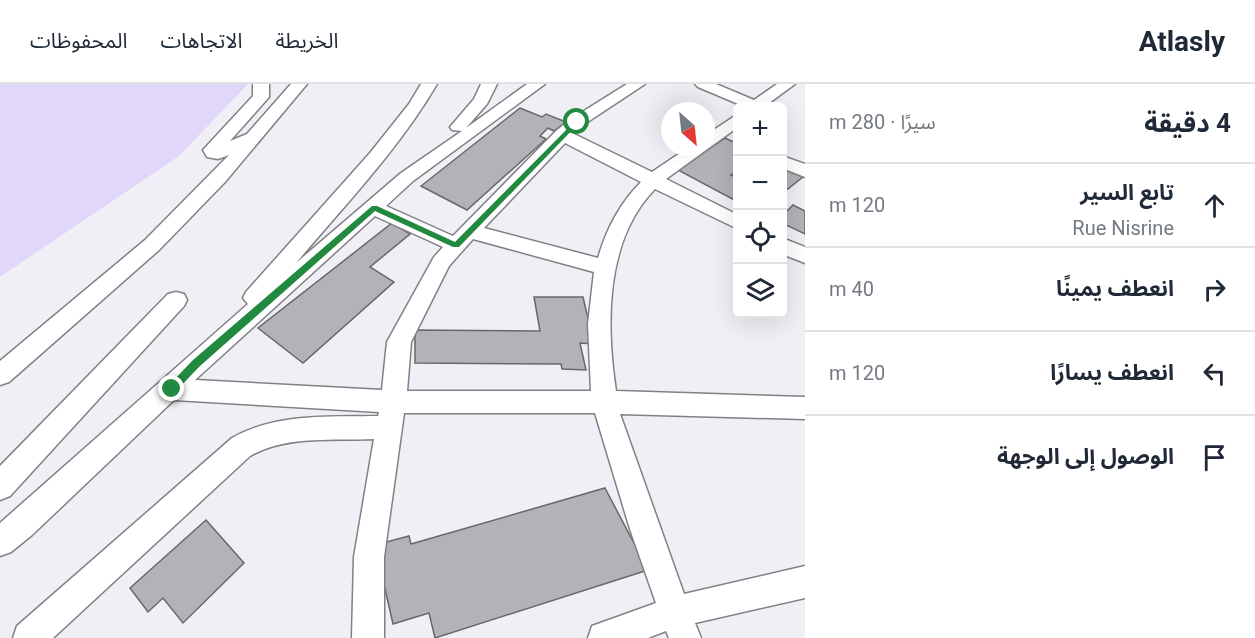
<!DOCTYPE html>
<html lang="ar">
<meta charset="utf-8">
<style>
body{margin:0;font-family:Roboto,"Noto Sans Arabic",sans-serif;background:#f2f2f3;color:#1f2937;direction:rtl}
.controls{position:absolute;right:18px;top:18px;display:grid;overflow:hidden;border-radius:9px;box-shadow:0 6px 24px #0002}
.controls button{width:54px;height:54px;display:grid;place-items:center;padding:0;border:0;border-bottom:2px solid #e0e1e3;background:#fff;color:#1f2937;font:30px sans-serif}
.compass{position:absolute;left:661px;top:18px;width:54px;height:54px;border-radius:50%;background:#fff;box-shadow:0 6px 24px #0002;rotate:153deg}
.stop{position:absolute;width:18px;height:18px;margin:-14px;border:4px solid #228a40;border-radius:50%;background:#fff}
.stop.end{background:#228a40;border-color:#fff;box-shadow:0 2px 6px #0008}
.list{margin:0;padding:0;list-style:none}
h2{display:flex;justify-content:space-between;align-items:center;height:78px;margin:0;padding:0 24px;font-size:26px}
h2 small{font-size:20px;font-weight:400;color:#747a83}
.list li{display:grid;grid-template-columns:39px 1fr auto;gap:18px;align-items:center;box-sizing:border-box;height:84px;padding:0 24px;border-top:2px solid #e0e1e3}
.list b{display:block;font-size:22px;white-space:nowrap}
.list p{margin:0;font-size:20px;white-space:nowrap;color:#747a83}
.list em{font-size:20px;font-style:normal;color:#747a83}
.icon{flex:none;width:33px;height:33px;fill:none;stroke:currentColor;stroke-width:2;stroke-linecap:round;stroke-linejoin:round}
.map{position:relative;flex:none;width:805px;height:554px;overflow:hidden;direction:ltr}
header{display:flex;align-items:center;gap:36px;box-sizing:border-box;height:84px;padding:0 30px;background:#fff;border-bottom:2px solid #e0e1e3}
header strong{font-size:28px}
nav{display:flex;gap:33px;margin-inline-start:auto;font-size:21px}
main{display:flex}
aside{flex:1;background:#fff}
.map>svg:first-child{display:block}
</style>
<header>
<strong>Atlasly</strong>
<nav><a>الخريطة</a><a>الاتجاهات</a><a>المحفوظات</a></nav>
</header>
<main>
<aside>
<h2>4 دقيقة<small>سيرًا · 280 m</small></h2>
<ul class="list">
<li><svg class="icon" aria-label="ahead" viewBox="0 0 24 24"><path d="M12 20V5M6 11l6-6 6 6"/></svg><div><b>تابع السير</b><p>Rue Nisrine</p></div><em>120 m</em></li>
<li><svg class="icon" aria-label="right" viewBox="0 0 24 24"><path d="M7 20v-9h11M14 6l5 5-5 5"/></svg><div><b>انعطف يمينًا</b></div><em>40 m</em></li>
<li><svg class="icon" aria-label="left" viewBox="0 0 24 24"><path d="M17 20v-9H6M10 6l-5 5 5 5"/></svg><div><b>انعطف يسارًا</b></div><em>120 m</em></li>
<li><svg class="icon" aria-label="arrive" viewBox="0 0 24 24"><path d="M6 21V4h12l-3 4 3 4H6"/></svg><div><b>الوصول إلى الوجهة</b></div></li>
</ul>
</aside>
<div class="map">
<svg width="805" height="554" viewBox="0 0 805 554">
<rect width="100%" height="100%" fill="#f1eff6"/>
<polygon fill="#e1d7fb" points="0,0 248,0 179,72 0,193"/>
<g fill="#b4b2b8" stroke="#69676d" stroke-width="1.5">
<polygon points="520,24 542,33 546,30 566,38 554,47 548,44 540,52 546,55 467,126 421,102"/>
<polygon points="725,54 738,60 738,86 731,91 738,94 738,118 678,86"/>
<polygon points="782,82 804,92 788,105 782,103"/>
<polygon points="793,121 805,127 805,150 782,139 782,132"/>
<polygon points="392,139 410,150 370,183 394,198 303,279 258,244"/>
<polygon points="534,213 583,213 594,260 580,259 586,286 562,285 561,280 415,279 415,246 540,247"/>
<polygon points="605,404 648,486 435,554 429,529 393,540 375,461 409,452 411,460"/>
<polygon points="206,436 244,479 183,539 163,514 148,528 130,504"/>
</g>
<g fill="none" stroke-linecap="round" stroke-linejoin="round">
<defs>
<g id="minor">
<polygon points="253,0 269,0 269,13 230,57 247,50 291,0 307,0 225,98 159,166 9,298 0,301 0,277 145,156 229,71 218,75 207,73 203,66 253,12"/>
<path d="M421,0H437C399,65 344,122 296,179L401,89L462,47L452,46L450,43L474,15L481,0H497L487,20L466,44L527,0H545L413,97L386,122L453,152L556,47L571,35L627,0H645L583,41L574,50L652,88L689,63H706V51L738,30V43L666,95L738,131V145L655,105C605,156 606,241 616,307L805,313V335L620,330L684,510L805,482V514L695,539L701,554H669L666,547L648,554H588L592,542L656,519L630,445L595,329H404L384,473V554H352L354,473L374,355C334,357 286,351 250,372L53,554H13L17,542L232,354C276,329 328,333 378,332L379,328L174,316L32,451L11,468L0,472V439L248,220L243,214L246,208L370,69L409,20ZM565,59L641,98C620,119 606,146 598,174L484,144ZM375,132L443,163L434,173L387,258L382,306L195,296ZM473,155L594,188L588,240L591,307H407L411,258L449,182Z"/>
<polygon points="695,0 716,0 754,16 777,0 795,0 765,22 743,22 698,3"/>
<polygon points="782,72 805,80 805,93 782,84"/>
<polygon points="782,154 805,163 805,179 782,170"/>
<polygon points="176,208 184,210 187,216 184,222 10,412 0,416 0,382 168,210"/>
</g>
</defs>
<use href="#minor" stroke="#818085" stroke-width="3"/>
<use href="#minor" fill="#fff" fill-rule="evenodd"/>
</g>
<polygon fill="#228a40" points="575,37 580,38 459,163 453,163 375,127 200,282 175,308 168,308 168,302 193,276 372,122 377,122 455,158"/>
</svg>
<div class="controls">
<button>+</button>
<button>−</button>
<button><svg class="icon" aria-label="locate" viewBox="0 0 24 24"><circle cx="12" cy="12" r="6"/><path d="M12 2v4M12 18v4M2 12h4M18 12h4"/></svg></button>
<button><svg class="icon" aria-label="layers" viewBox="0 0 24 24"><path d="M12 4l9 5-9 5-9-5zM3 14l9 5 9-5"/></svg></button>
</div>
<svg class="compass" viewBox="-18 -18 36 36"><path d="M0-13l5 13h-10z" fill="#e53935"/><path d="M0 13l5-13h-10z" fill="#747a83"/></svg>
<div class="stop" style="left:577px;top:38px"></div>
<div class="stop end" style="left:172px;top:305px"></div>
</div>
</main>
